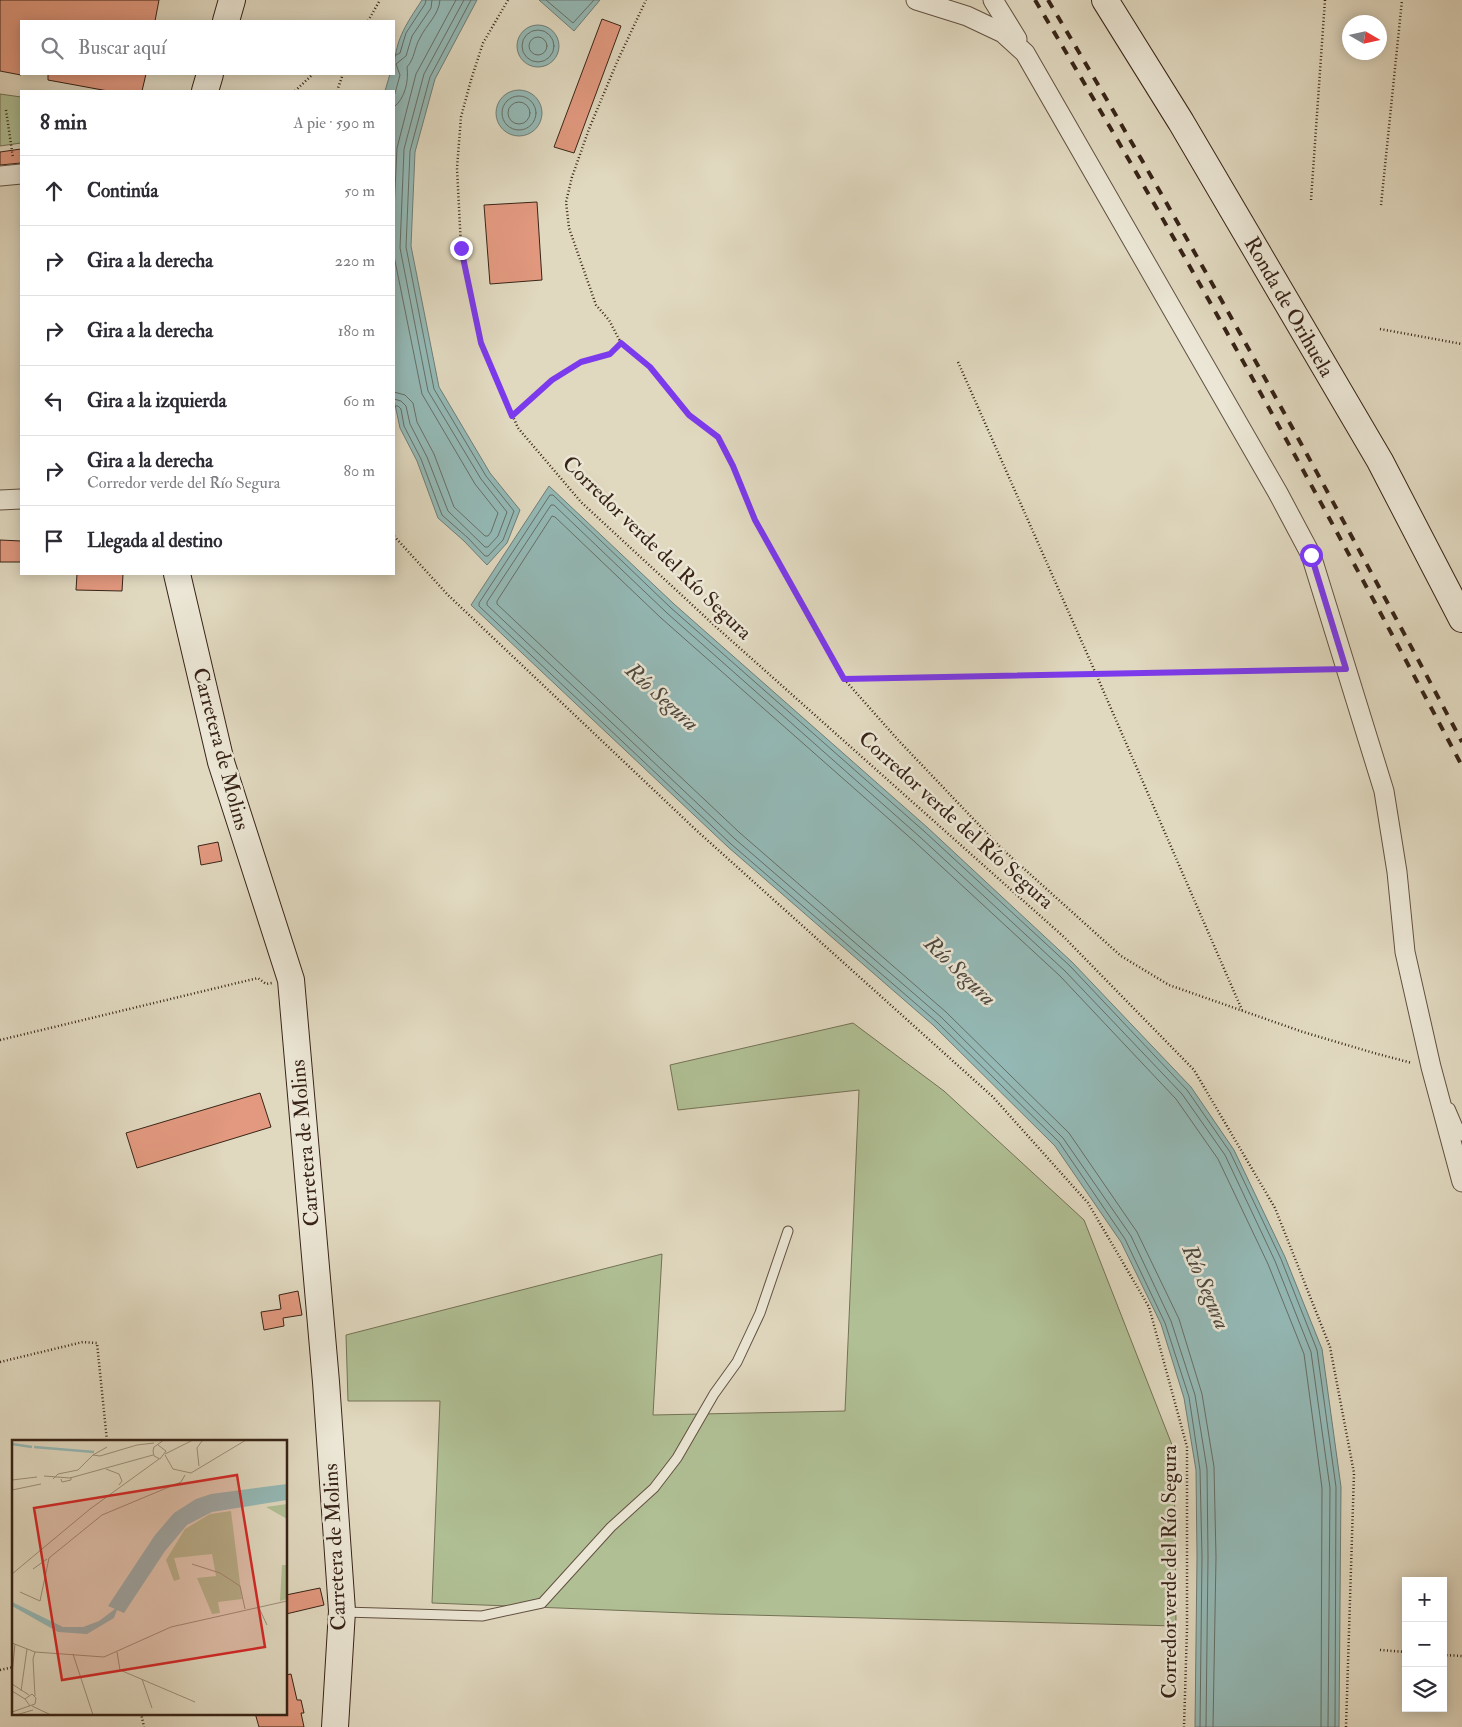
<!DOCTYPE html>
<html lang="es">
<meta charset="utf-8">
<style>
body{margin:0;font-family:"IM FELL Double Pica",serif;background:#f7f7f7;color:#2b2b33}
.controls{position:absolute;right:15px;bottom:15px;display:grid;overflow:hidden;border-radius:0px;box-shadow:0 2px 12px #0003}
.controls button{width:45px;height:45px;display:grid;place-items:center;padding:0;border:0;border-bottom:1px solid #e1e1e2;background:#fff;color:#2b2b33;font:25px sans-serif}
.compass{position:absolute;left:1342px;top:15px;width:45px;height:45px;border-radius:50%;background:#fff;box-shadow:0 2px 12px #0003;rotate:99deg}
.stop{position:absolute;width:15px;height:15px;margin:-11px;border:4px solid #7c3aed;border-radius:50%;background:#fff}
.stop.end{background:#7c3aed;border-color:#fff;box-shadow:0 1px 5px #0008}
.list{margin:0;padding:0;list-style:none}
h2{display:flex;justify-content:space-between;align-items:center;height:65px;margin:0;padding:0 20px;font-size:21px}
h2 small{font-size:16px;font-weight:400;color:#7c7c81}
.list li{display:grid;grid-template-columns:32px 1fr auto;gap:15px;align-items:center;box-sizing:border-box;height:70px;padding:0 20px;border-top:1px solid #e1e1e2}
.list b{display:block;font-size:19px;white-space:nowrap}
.list p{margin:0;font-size:16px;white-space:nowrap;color:#7c7c81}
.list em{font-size:16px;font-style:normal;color:#7c7c81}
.icon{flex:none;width:28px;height:28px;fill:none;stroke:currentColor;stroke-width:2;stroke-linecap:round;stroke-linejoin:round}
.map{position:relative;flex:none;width:1462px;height:1727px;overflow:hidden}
.search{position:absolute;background:#fff;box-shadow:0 2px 12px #0003;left:20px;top:20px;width:375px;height:55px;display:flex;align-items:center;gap:12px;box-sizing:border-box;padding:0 18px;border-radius:0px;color:#7c7c81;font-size:19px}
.panel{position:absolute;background:#fff;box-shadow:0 2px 12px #0003;left:20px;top:90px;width:375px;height:485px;border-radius:0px}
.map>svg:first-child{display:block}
</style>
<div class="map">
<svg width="1462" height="1727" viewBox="0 0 1462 1727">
<rect width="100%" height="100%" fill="#e0d8bf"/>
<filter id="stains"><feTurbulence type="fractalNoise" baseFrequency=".004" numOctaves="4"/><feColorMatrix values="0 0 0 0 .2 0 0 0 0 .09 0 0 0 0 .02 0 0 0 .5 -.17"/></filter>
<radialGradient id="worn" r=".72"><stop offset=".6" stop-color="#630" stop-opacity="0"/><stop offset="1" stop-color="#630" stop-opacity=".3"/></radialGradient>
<g fill="#b0bf94" stroke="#747256">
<polygon points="0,94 21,97 21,143 0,146"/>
<polygon points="853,1023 944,1091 1084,1220 1174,1450 1176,1626 711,1614 432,1603 440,1401 348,1401 346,1335 662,1254 653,1415 845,1411 859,1090 678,1110 670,1065"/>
</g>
<g fill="#94b9b6" stroke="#6f7d76">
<path d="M422,0H477L435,79L415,152L411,246L439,387L490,473L520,510L507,543L487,565L464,541L438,518L417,461L400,428L394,400V91H385L390,74H394C394,41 405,26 422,0Z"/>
<polygon points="539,0 600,0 574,31"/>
<circle cx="538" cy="46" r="21"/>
<circle cx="519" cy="113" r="23"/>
<polygon points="549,486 674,604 928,828 1073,963 1191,1087 1234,1150 1285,1257 1322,1349 1341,1487 1339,1727 1195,1727 1197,1557 1196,1470 1184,1398 1161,1324 1121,1242 1055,1146 933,1025 728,847 471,605"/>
</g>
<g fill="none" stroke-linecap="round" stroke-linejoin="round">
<g stroke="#666e66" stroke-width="1">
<polyline points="546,0 573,23 594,0"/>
<circle cx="538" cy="46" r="16"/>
<circle cx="538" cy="46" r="9"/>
<polyline points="394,56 400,53 406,33 425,4 426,0"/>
<circle cx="519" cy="113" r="17"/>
<polyline points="394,97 400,75 396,64 406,56 412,36 431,8 432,0"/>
<circle cx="519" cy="113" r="11"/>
<path d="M394,107C405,99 409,80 407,67C415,58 414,48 420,38C426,25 439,15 440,0"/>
<polyline points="394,211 397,148 416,74 456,0"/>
<polyline points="394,256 422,394 475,484 498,513 491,532 488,536 485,536 454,507 434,454 417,422 413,403 405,395 394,392"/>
<polyline points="394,399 401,401 406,406 410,424 427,457 448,511 485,547 488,547 498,536 507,512 481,479 428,391 400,248 404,149 424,74 464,0"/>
<polyline points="394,406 398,406 401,409 404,426 421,459 442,515 468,538 485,556 488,556 503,540 514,511 486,476 434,389 406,247 410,151 430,77 471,0"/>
<polyline points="1200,1727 1202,1557 1200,1470 1189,1397 1165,1323 1125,1239 1059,1142 937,1022 731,844 479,606 479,603 550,495 553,495 671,608 925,832 1070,966 1187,1090 1230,1152 1281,1259 1317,1350 1336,1487 1335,1727"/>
<polyline points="1206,1727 1208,1557 1207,1469 1195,1395 1171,1321 1131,1236 1063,1138 941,1017 735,839 487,605 487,602 551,505 554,505 667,613 920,837 1065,971 1182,1094 1225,1155 1275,1261 1311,1352 1330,1488 1328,1727"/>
<polyline points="1213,1727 1216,1557 1214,1467 1202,1394 1179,1319 1137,1232 1069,1133 946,1012 740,833 497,604 497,601 552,516 555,517 661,618 915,842 1060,976 1176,1099 1218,1159 1268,1264 1304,1354 1322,1488 1321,1727"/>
</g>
</g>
<g fill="#e2997f" stroke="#382417">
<polygon points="0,0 159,0 155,21 21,21 21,75 0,71"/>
<polygon points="602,19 621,26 574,153 554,147"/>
<polygon points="48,74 146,74 142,91 108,91 48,80"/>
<polygon points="21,149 21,163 0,165 0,152"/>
<polygon points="537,202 542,280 490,284 484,205"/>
<polygon points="0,540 21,541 21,562 0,562"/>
<polygon points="77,574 123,574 122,591 76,590"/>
<polygon points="218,842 222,861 201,865 198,846"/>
<polygon points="260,1093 271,1127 137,1168 126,1133"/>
<polygon points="298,1291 302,1315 283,1318 284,1326 264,1330 261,1312 281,1309 279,1295"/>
<polygon points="320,1588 324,1605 286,1614 286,1595"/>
<polygon points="291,1674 297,1700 301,1700 304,1713 301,1713 304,1727 259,1727 255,1713 286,1713 286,1675"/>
</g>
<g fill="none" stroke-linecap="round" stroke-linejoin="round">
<defs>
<g id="lane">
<polyline points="1450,1108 1462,1136"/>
<polyline points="344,1612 482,1616 542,1603 611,1527 654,1488 677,1458 714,1394 737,1362 760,1313 788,1231"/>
</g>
<g id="street">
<polyline points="916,0 967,16 1003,33 1025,53 1278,493 1311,555 1384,791 1397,872 1405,952 1431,1067 1462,1182"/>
<polyline points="993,0 1017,39"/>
<polyline points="0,176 21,174"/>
<polyline points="0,500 21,499"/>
</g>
<g id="secondary">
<polyline points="1105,0 1181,122 1380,461 1462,619"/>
<polyline points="226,21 232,0"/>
<polyline points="205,91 210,74"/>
<polyline points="177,574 221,762 291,980 326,1382 342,1611 335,1727"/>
</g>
</defs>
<use href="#lane" stroke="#625141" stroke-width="11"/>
<use href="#street" stroke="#625141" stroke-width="21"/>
<use href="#secondary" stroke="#382417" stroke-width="28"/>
<g stroke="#382417" stroke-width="2.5" stroke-dasharray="1 2.5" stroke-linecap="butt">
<polyline points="508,0 483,43 471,80 461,117 457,168 461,247 481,343 518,428 581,502 715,626 1064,937 1194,1070 1275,1208 1330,1347 1354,1473 1346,1727"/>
<polyline points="368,21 380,0"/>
<polyline points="295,91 313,74"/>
<polyline points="337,91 343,74"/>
<polyline points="6,110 13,158"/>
<polyline points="1311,200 1325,0"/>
<polyline points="1381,205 1402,0"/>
<polyline points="1380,329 1462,344"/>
<polyline points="621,343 650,367 689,415 718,437 733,466 755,520 844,679 899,741 1001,848 1121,956 1169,985 1303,1032 1374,1053 1412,1063"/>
<polyline points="958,362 1096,674 1242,1010"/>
<polyline points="512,416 552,380 581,362 610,353 621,343 609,320 596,305 569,228 566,202 572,177 589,129 617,62 646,0"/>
<polyline points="394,536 448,595 696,830 993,1097 1088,1203 1149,1307 1187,1447 1187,1629 1184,1727"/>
<polyline points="845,679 1329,669"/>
<polyline points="0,1040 258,978 266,984 272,983"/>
<polyline points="0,1362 83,1342 97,1343 107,1441"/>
<polyline points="1380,1650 1406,1652"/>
<polyline points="1443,1655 1462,1656"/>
<polyline points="0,1670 14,1667"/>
<polyline points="141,1713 144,1727"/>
</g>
<use href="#lane" stroke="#ebe6d5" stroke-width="9"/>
<use href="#street" stroke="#ebe6d5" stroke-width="19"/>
<use href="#secondary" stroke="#ebe6d5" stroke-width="26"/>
<g stroke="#382417" stroke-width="4" stroke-dasharray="9 9" stroke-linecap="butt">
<path d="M1035,0C1185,251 1325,507 1462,766"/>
<path d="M1048,0C1193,243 1329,492 1462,742"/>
</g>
</g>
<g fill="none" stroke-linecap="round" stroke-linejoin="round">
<polyline stroke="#7c3aed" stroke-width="6" points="461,248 481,343 512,416 552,380 581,362 610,354 621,343 650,367 689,415 718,437 733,466 755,520 844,679 1346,669 1311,555"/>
</g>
<g text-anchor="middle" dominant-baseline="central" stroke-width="5" stroke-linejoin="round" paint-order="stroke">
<g font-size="21" fill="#382417" stroke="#ebe6d5">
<text transform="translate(1289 307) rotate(60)">Ronda de Orihuela</text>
<text transform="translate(657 548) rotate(44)">Corredor verde del Río Segura</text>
<text transform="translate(221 749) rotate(75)">Carretera de Molins</text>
<text transform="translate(956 820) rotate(42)">Corredor verde del Río Segura</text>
<text transform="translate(305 1143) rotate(-95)">Carretera de Molins</text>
<text transform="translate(335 1547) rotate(-93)">Carretera de Molins</text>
<text transform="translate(1169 1572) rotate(-90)">Corredor verde del Río Segura</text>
</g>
<g font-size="22" font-style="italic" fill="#4f493f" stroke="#ebe6d5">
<text transform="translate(662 697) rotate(42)">Río Segura</text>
<text transform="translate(960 971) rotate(44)">Río Segura</text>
<text transform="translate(1206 1287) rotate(67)">Río Segura</text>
</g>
</g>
<g transform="translate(12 1440)">
<rect width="275" height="275" fill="#e0d8bf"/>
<path d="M275,64V79L254,67ZM219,71L230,159L206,162L208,173L200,174L185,138L204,136L200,114L162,118L168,139L162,141L154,120L173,89L198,74ZM270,125H275V159L268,161Z" fill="#b0bf94"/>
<path d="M275,44V60L200,72L175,85L153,111L112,173L105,170L102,178L75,194L46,192L0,166V162L51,187H71L87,181L103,169L96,166L143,95L162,73L184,59L199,54Z" fill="#94b9b6"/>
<path fill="none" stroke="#94b9b6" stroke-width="2.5" d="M0,4L20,7M22,7L82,12"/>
<path fill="none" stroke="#9d907c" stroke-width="1" d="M146,5L154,11L148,19L142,16L141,11L142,7L152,0M153,14L181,0M81,15L95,7M153,15L161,29L179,33L234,0M187,26L185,8L190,1M94,29L107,34L110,41L107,45M32,36L58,38L141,15M41,39L46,34L66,30L81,15L88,16L125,5L142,3M49,39L50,42L59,40V37M0,40L25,37M0,50L29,44M180,124L208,133L228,146L233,169M21,129L35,119M0,134L78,69L147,19M8,152L28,161L37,118L90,75L169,42L173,35M247,168L255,185M0,203L23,212L92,217L159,187L275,161M105,212L108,230L183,262M61,214L81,275M0,234L3,204M130,239L140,268M0,244L17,255M0,251L13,259M9,251L15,209M23,256L21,219L23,212M20,266L39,275M0,272L23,264L24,258L20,254L13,259L18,266M4,275L21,270"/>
<path fill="#d62828" fill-opacity="0.15" stroke="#d62828" stroke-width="2.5" d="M225,35L253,207L50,240L22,68Z"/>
<rect width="275" height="275" fill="none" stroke="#382417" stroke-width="2.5"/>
</g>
<rect width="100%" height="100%" filter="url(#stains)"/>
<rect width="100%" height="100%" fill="url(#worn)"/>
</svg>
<div class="controls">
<button>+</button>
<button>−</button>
<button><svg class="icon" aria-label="layers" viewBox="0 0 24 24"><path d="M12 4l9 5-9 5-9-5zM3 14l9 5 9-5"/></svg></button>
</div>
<svg class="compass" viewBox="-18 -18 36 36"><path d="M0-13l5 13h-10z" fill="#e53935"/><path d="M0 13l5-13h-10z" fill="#7c7c81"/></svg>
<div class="stop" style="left:1311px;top:555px"></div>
<div class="stop end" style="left:461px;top:248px"></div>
<div class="search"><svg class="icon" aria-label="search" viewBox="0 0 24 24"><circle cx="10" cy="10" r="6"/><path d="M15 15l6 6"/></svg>Buscar aquí</div>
<section class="panel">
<h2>8 min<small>A pie · 590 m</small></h2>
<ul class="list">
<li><svg class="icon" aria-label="ahead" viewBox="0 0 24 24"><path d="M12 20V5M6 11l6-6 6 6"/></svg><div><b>Continúa</b></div><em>50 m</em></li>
<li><svg class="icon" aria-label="right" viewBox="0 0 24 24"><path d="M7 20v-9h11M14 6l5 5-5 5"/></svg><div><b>Gira a la derecha</b></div><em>220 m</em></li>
<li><svg class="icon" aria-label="right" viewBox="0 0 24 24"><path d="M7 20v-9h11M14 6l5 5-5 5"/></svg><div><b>Gira a la derecha</b></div><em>180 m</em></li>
<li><svg class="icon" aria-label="left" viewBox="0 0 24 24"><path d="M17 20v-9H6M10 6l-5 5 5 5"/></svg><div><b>Gira a la izquierda</b></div><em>60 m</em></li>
<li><svg class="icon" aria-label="right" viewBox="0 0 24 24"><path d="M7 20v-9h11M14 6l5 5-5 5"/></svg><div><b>Gira a la derecha</b><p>Corredor verde del Río Segura</p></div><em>80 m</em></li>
<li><svg class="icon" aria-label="arrive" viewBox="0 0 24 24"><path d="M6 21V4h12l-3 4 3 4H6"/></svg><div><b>Llegada al destino</b></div></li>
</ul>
</section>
</div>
